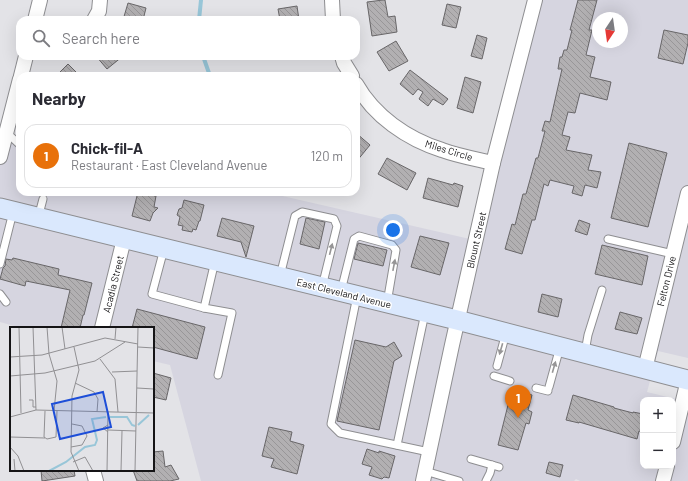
<!DOCTYPE html>
<meta charset="utf-8">
<style>
body{margin:0;font-family:Barlow,sans-serif;background:#f7f7f7;color:#2b2b33}
.controls{position:absolute;right:12px;bottom:12px;display:grid;overflow:hidden;border-radius:8px;box-shadow:0 4px 16px #0002}
.controls button{width:36px;height:36px;display:grid;place-items:center;padding:0;border:0;border-bottom:1px solid #e1e1e2;background:#fff;color:#2b2b33;font:20px sans-serif}
.compass{position:absolute;left:592px;top:12px;width:36px;height:36px;border-radius:50%;background:#fff;box-shadow:0 4px 16px #0002;rotate:193deg}
.you{position:absolute;left:393px;top:230px;width:14px;height:14px;margin:-10px;border:3px solid #fff;border-radius:50%;background:#1a73e8;box-shadow:0 0 0 6px #1a73e833}
.badge{display:grid;place-items:center;width:26px;height:26px;border-radius:50%;background:#7a6a01;color:#fff;font-size:13px;font-weight:700}
.pin{position:absolute;translate:-50% -33px;filter:drop-shadow(0 1px 2px #0008)}
.pin::after{content:'';position:absolute;top:21px;width:14px;height:12px;background:inherit;clip-path:polygon(0 0,100% 0,50% 100%)}
.list{margin:0;padding:0;list-style:none}
h2{display:flex;justify-content:space-between;align-items:center;height:52px;margin:0;padding:0 16px;font-size:17px}
h2 small{font-size:13px;font-weight:400;color:#7c7c81}
.list li{display:grid;grid-template-columns:26px 1fr auto;gap:12px;align-items:center;box-sizing:border-box;height:64px;margin:0 8px 8px;padding:0 8px;border:1px solid #e1e1e2;border-radius:12px}
.list b{display:block;font-size:15px;white-space:nowrap}
.list p{margin:0;font-size:13px;white-space:nowrap;color:#7c7c81}
.list em{font-size:13px;font-style:normal;color:#7c7c81}
.icon{flex:none;width:22px;height:22px;fill:none;stroke:currentColor;stroke-width:2;stroke-linecap:round;stroke-linejoin:round}
.map{position:relative;flex:none;width:688px;height:481px;overflow:hidden}
.search{position:absolute;background:#fff;box-shadow:0 4px 16px #0002;left:16px;top:16px;width:344px;height:44px;display:flex;align-items:center;gap:10px;box-sizing:border-box;padding:0 14px;border-radius:12px;color:#7c7c81;font-size:15px}
.panel{position:absolute;background:#fff;box-shadow:0 4px 16px #0002;left:16px;top:72px;width:344px;height:124px;border-radius:12px}
.map>svg:first-child{display:block}
</style>
<div class="map">
<svg width="688" height="481" viewBox="0 0 688 481">
<defs>
<pattern id="building-back-hatch" width="6" height="6" patternUnits="userSpaceOnUse"><rect width="6" height="6" fill="#b2b0b2"/><path d="M-1 5l2 2M0 0l6 6M5-1l2 2" fill="none" stroke="#989698"/></pattern>
</defs>
<rect width="100%" height="100%" fill="#e3e3e7"/>
<path fill="#d6d5e0" fill-rule="evenodd" d="M538,0H688V358L658,351L647,392L688,402V481H580L576,479L574,481H201L170,365L153,361V328H22L0,322V131L20,136V192H265L483,242ZM598,18H622V42H598ZM643,400H673V466H643Z"/>
<g fill="none" stroke-linecap="round" stroke-linejoin="round">
<g stroke="#98c6d8" stroke-width="4">
<polyline points="199,20 201,0"/>
<polyline points="203,56 210,76"/>
</g>
</g>
<g fill="url(#building-back-hatch)" stroke="#686668">
<polygon points="383,0 385,0 388,17 395,16 397,32 372,36 367,2"/>
<polygon points="578,0 597,0 589,30 592,30 586,55 595,57 590,77 611,82 607,100 580,93 575,113 568,112 562,135 570,137 566,150 592,155 588,170 601,172 597,188 585,185 582,196 572,193 574,186 550,180 548,186 544,184 535,220 532,220 522,254 505,249 512,224 515,225 523,194 526,194 536,158 538,158 545,131 542,131 545,121 550,122 562,69 558,69 560,57 562,57 564,50 567,50 572,30 570,30"/>
<polygon points="128,3 146,8 143,20 123,20"/>
<polygon points="447,4 461,7 456,28 442,25"/>
<polygon points="297,6 299,20 280,20 278,9"/>
<polygon points="664,30 688,35 688,43 683,64 658,58"/>
<polygon points="477,35 487,38 482,59 471,56"/>
<polygon points="396,41 408,61 389,71 377,52"/>
<polygon points="96,56 123,56 107,69"/>
<polygon points="68,64 80,76 56,76"/>
<polygon points="410,70 448,99 443,105 433,99 428,106 419,99 423,92 418,89 413,95 400,84"/>
<polygon points="465,77 481,82 473,113 457,108"/>
<polygon points="356,133 370,145 356,162"/>
<polygon points="629,143 667,153 648,227 611,218"/>
<polygon points="387,158 416,173 407,190 378,174"/>
<polygon points="428,178 453,185 454,183 463,186 458,207 423,198"/>
<polygon points="138,192 156,196 154,207 158,208 153,213 150,221 132,216"/>
<polygon points="184,200 204,205 200,221 199,221 196,230 193,229 192,232 182,230 183,226 178,225 180,217 177,215 179,209 182,208"/>
<polygon points="222,218 254,226 246,257 241,242 217,236"/>
<polygon points="306,218 325,222 319,249 300,244"/>
<polygon points="579,220 590,224 587,235 575,231"/>
<polygon points="420,236 449,243 440,275 411,267"/>
<polygon points="358,243 387,250 383,266 354,259"/>
<polygon points="602,245 648,256 642,285 595,274"/>
<polygon points="13,258 59,269 58,275 92,283 84,315 83,315 80,328 61,328 70,290 26,281 25,286 0,279 3,268 5,266 6,259 12,260"/>
<polygon points="542,294 562,299 558,317 538,312"/>
<polygon points="137,309 205,327 197,359 153,347 153,328 132,328"/>
<polygon points="620,312 642,318 637,334 615,329"/>
<polygon points="355,340 386,347 394,342 402,356 394,361 379,430 337,421"/>
<polygon points="153,373 171,378 166,400 153,397"/>
<polygon points="512,389 532,395 528,410 532,412 529,424 526,423 518,450 498,445"/>
<polygon points="573,395 614,407 614,408 633,413 633,412 643,414 643,432 639,431 637,439 579,422 579,423 566,420"/>
<polygon points="269,427 292,432 290,441 304,445 297,474 271,467 274,459 262,456"/>
<polygon points="367,449 379,453 379,451 395,456 389,478 384,477 382,479 369,475 372,467 362,464"/>
<polygon points="163,451 165,467 171,465 179,479 170,481 137,481 133,470 153,470 153,452"/>
<polygon points="549,462 563,465 560,477 546,473"/>
<polygon points="41,470 74,470 75,476 42,481"/>
</g>
<g fill="none" stroke-linecap="round" stroke-linejoin="round">
<defs>
<g id="lane">
<polyline points="6,132 20,145"/>
<polyline points="38,218 43,199"/>
<polyline points="608,239 673,254"/>
<polyline points="164,249 152,294 204,308"/>
<polyline points="215,261 204,308 232,313 218,375"/>
<polyline points="0,264 13,212"/>
<polyline points="280,276 295,216 302,212 334,219 337,226 322,287"/>
<polyline points="341,291 354,239 359,236 392,245 396,250 387,303"/>
<polyline points="0,294 6,302"/>
<polyline points="357,296 331,424 340,433 429,452"/>
<polyline points="585,352 588,335 602,290"/>
<polyline points="497,366 506,333"/>
<polyline points="494,376 510,381"/>
<polyline points="549,387 560,347"/>
<polyline points="536,388 548,391"/>
<polyline points="397,445 425,313"/>
<polyline points="471,459 499,467"/>
<polyline points="425,471 459,481"/>
<polyline points="486,481 490,473 492,465"/>
</g>
<g id="street">
<polyline points="332,0 333,20"/>
<polyline points="35,20 40,0"/>
<polyline points="94,20 99,11 100,0"/>
<polyline points="342,56 344,63 352,76"/>
<polyline points="21,76 26,56"/>
<path d="M356,84C374,116 407,139 442,150C458,156 476,159 493,163"/>
<polyline points="0,157 20,79"/>
<polyline points="102,328 124,239"/>
<polyline points="645,369 688,193"/>
<polyline points="673,442 688,380"/>
<polyline points="93,470 96,481"/>
<polyline points="423,481 452,345 493,163 535,0"/>
<polyline points="663,481 667,466"/>
</g>
<polyline id="secondary" points="0,208 457,320 688,380"/>
</defs>
<use href="#lane" stroke="#8e8e91" stroke-width="9"/>
<use href="#street" stroke="#8e8e91" stroke-width="16"/>
<use href="#secondary" stroke="#8e8e91" stroke-width="21"/>
<use href="#lane" stroke="#fff" stroke-width="7"/>
<use href="#street" stroke="#fff" stroke-width="14"/>
<use href="#secondary" stroke="#dae8fd" stroke-width="19"/>
</g>
<defs><path id="oneway-solid" d="M-6-.8H1V-3.2L6.5 0L1 3.2V.8H-6Z"/></defs>
<g fill="#969596">
<use href="#oneway-solid" transform="translate(331 249) rotate(-76)"/>
<use href="#oneway-solid" transform="translate(394 265) rotate(-79)"/>
<use href="#oneway-solid" transform="translate(501 349) rotate(106)"/>
<use href="#oneway-solid" transform="translate(554 367) rotate(-74)"/>
</g>
<g text-anchor="middle" dominant-baseline="central" stroke-width="3" stroke-linejoin="round" paint-order="stroke">
<g font-size="10" fill="#151416" stroke="#fff">
<text transform="translate(449 150) rotate(17)">Miles Circle</text>
<text transform="translate(476 240) rotate(-77)">Blount Street</text>
<text transform="translate(666 281) rotate(-76)">Felton Drive</text>
<text transform="translate(113 284) rotate(-76)">Acadia Street</text>
<text transform="translate(344 293) rotate(14)">East Cleveland Avenue</text>
</g>
</g>
<g transform="translate(10 327)">
<rect width="144" height="144" fill="#e3e3e7"/>
<path fill="none" stroke="#98c6d8" stroke-width="2" d="M100,90H117L122,98L125,99M128,98L139,88M39,144L56,135L75,120L85,118L87,113L82,92L96,90"/>
<path fill="none" stroke="#919093" stroke-width="1" d="M9,0L11,86M23,0L26,83M37,0L39,27L47,54L44,84M44,0H52L55,22M105,12L106,0M64,20L69,43L62,69L61,125L69,144M128,20L144,21M0,30L32,28L95,11L128,17M90,32L105,52L108,85M102,45L127,44M0,49L35,46L85,34L115,15M65,56L84,65L88,72L87,85M127,61L144,62M19,73H23V80H26M35,84L34,110L37,112L46,110L47,84M0,90L26,83L144,86M98,103L126,104M98,105L93,101L98,98M0,110L35,111M0,120L8,129L14,144M61,120L72,118L77,109L72,99L62,97M4,132L5,144M63,135L75,130L83,144M97,144L98,85M111,144L112,104M125,144L128,0"/>
<path fill="#1d4ed8" fill-opacity="0.15" stroke="#1d4ed8" stroke-width="2" d="M93,65L101,100L50,112L42,77Z"/>
<rect width="144" height="144" fill="none" stroke="#151416" stroke-width="2"/>
</g>
</svg>
<div class="controls">
<button>+</button>
<button>−</button>
</div>
<svg class="compass" viewBox="-18 -18 36 36"><path d="M0-13l5 13h-10z" fill="#e53935"/><path d="M0 13l5-13h-10z" fill="#7c7c81"/></svg>
<div class="you"></div>
<div class="pin badge" style="left:518px;top:418px;background:#e8710a">1</div>
<div class="search"><svg class="icon" aria-label="search" viewBox="0 0 24 24"><circle cx="10" cy="10" r="6"/><path d="M15 15l6 6"/></svg>Search here</div>
<section class="panel">
<h2>Nearby<small></small></h2>
<ul class="list">
<li><span class="badge" style="background:#e8710a">1</span><div><b>Chick-fil-A</b><p>Restaurant · East Cleveland Avenue</p></div><em>120 m</em></li>
</ul>
</section>
</div>
